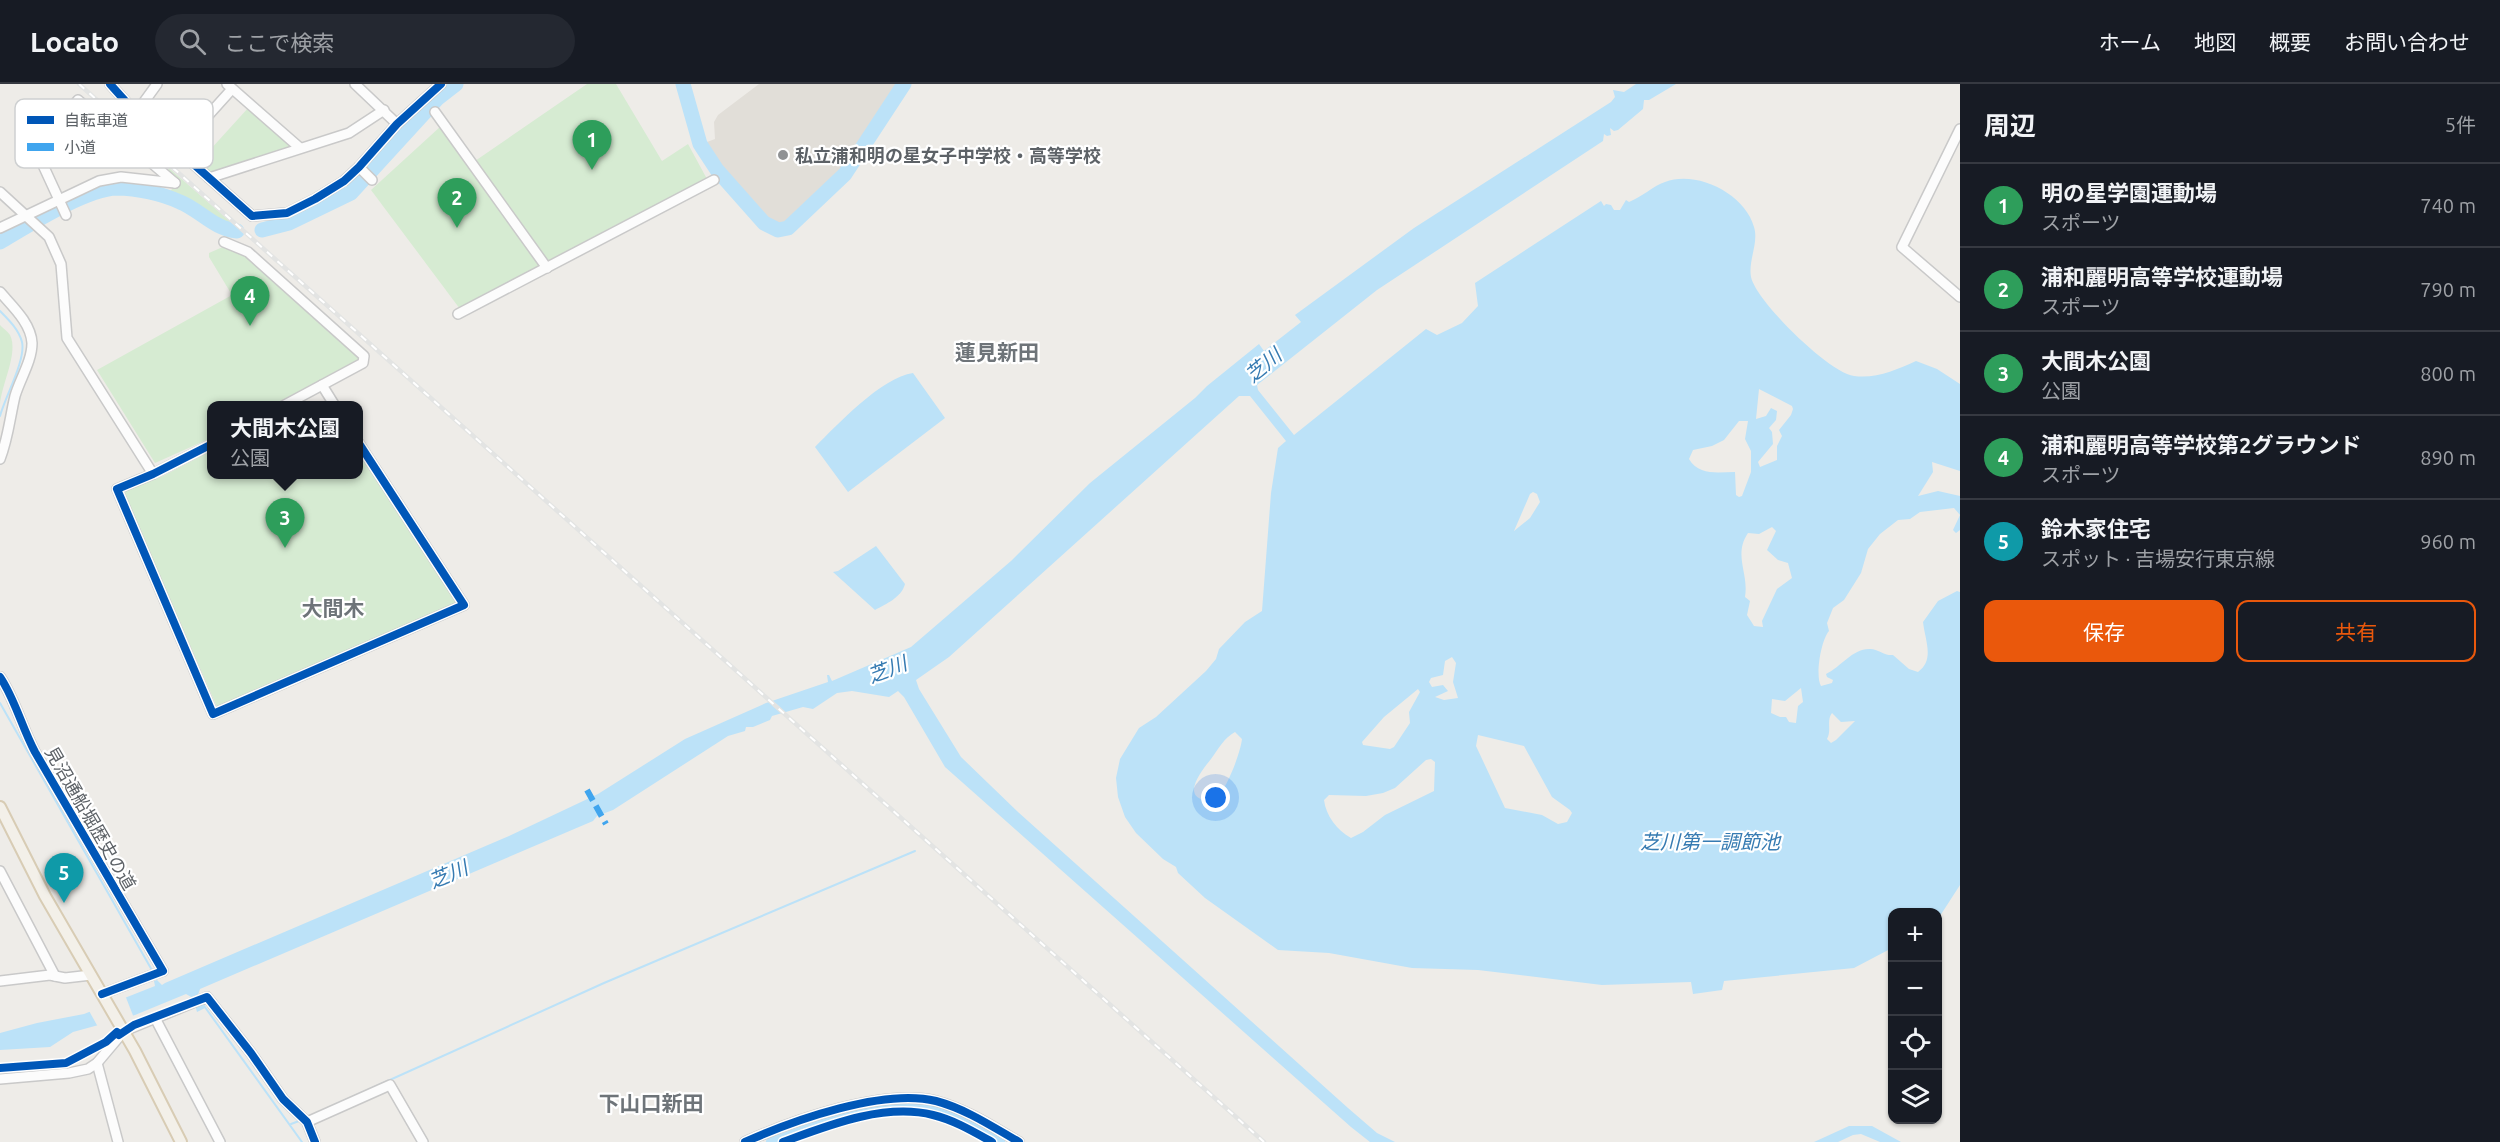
<!DOCTYPE html>
<html lang="ja">
<meta charset="utf-8">
<style>
body{margin:0;font-family:Ubuntu,"Noto Sans JP",sans-serif;background:#242831;color:#f1f3f6}
.controls{position:absolute;right:18px;bottom:18px;display:grid;overflow:hidden;border-radius:12px;box-shadow:0 2px 4px #0004}
.controls button{width:54px;height:54px;display:grid;place-items:center;padding:0;border:0;border-bottom:2px solid #363941;background:#171b24;color:#f1f3f6;font:30px sans-serif}
.you{position:absolute;left:1216px;top:714px;width:21px;height:21px;margin:-15px;border:4px solid #fff;border-radius:50%;background:#1a73e8;box-shadow:0 0 0 9px #1a73e833}
.badge{display:grid;place-items:center;width:39px;height:39px;border-radius:50%;background:#ea580c;color:#fff;font-size:20px;font-weight:700}
.pin{position:absolute;translate:-50% -50px;filter:drop-shadow(0 2px 3px #0008)}
.pin::after{content:'';position:absolute;top:32px;width:21px;height:18px;background:inherit;clip-path:polygon(0 0,100% 0,50% 100%)}
.popup{position:absolute;left:207px;top:317px;width:156px;height:78px;box-sizing:border-box;display:grid;place-content:center;border-radius:12px;background:#171b24;filter:drop-shadow(0 2px 4px #0005);font-size:20px;white-space:nowrap;color:#9ea1a6}
.popup b{font-size:22px;color:#f1f3f6}
.popup::after{content:'';position:absolute;left:50%;top:100%;margin-left:-12px;border:12px solid transparent;border-top-color:#171b24}
.list{margin:0;padding:0;list-style:none}
h2{display:flex;justify-content:space-between;align-items:center;height:78px;margin:0;padding:0 24px;font-size:26px}
h2 small{font-size:20px;font-weight:400;color:#9ea1a6}
.list li{display:grid;grid-template-columns:39px 1fr auto;gap:18px;align-items:center;box-sizing:border-box;height:84px;padding:0 24px;border-top:2px solid #363941}
.list b{display:block;font-size:22px;white-space:nowrap}
.list p{margin:0;font-size:20px;white-space:nowrap;color:#9ea1a6}
.list em{font-size:20px;font-style:normal;color:#9ea1a6}
.actions{display:flex;gap:12px;padding:18px 24px}
.actions a{flex:1;padding:14px 0;border:2px solid #ea580c;border-radius:12px;text-align:center;font-size:21px;color:#ea580c}
.actions .main{background:#ea580c;color:#fff}
.icon{flex:none;width:33px;height:33px;fill:none;stroke:currentColor;stroke-width:2;stroke-linecap:round;stroke-linejoin:round}
.map{position:relative;flex:none;width:1960px;height:1058px;overflow:hidden}
header{display:flex;align-items:center;gap:36px;box-sizing:border-box;height:84px;padding:0 30px;background:#171b24;border-bottom:2px solid #363941}
header strong{font-size:28px}
nav{display:flex;gap:33px;margin-inline-start:auto;font-size:21px}
.search{width:420px;height:54px;background:#242831;display:flex;align-items:center;gap:15px;box-sizing:border-box;padding:0 21px;border-radius:33px;color:#9ea1a6;font-size:22px}
main{display:flex}
aside{flex:1;background:#171b24}
.map>svg:first-child{display:block}
</style>
<header>
<strong>Locato</strong>
<div class="search"><svg class="icon" aria-label="search" viewBox="0 0 24 24"><circle cx="10" cy="10" r="6"/><path d="M15 15l6 6"/></svg>ここで検索</div>
<nav><a>ホーム</a><a>地図</a><a>概要</a><a>お問い合わせ</a></nav>
</header>
<main>
<div class="map">
<svg width="1960" height="1058" viewBox="0 0 1960 1058">
<rect width="100%" height="100%" fill="#eeece8"/>
<polygon fill="#e1ded8" points="759,0 899,0 834,97 789,137 783,140 775,140 738,105 721,83 707,58 715,55 714,38 718,31"/>
<g fill="#d6ebd2">
<polygon points="587,0 616,0 662,77 688,60 707,95 549,179 475,77"/>
<polygon points="249,23 290,60 289,65 209,89 199,78"/>
<polygon points="441,42 541,183 460,225 371,106"/>
<polygon points="169,84 232,139 228,140 197,120 170,107 179,99 168,87"/>
<polygon points="225,162 249,173 359,273 359,276 273,321 212,322 211,354 155,379 97,286 232,211 209,173 209,169"/>
<path d="M0,241C3,244 8,248 10,251C19,269 1,301 0,321Z"/>
<polygon points="359,366 459,519 217,623 123,408 163,392 211,367 212,390 358,390"/>
</g>
<g fill="#bce2f8" fill-rule="evenodd">
<path d="M1636,0H1676L1649,16H1644L1643,25L1618,46L1614,47L1610,44L1611,51L1607,52L1604,50L1603,57L1377,206L1257,301L1258,306L1294,351L1426,245L1437,251L1462,239L1478,222L1475,199L1601,117L1604,122L1606,120L1611,121L1614,126H1620L1626,116L1629,118C1642,113 1653,102 1665,98C1697,86 1745,110 1754,143C1759,158 1748,177 1751,193C1756,217 1829,289 1854,292C1876,295 1896,286 1916,277L1937,285L1960,300V387L1932,378L1933,388L1918,412L1938,407L1960,412V446L1956,449L1953,446L1960,431L1954,424L1920,428L1910,435L1898,436L1880,450L1868,465L1861,489L1844,516L1833,524L1827,539L1829,547C1821,556 1815,592 1821,602L1832,599L1833,596L1827,593L1826,590C1841,583 1852,565 1869,565C1877,564 1884,572 1893,571L1909,585L1918,588C1935,576 1925,556 1923,538L1938,517L1957,507L1960,508V801L1938,835V828H1892V864L1854,884L1724,897L1722,906L1693,910L1691,898L1602,901L1478,886L1412,884L1329,869L1278,866L1205,814L1178,789L1176,783L1163,775L1136,749L1125,733L1118,713L1116,694L1120,675L1139,644L1156,633L1206,587L1216,575L1219,565L1245,538L1262,527L1271,409L1278,364L1286,357L1250,312H1239L949,573L916,596L919,605L961,673L1018,728L1348,1024L1377,1049L1395,1058H1370L1351,1043L945,683L904,613L898,607L889,613L852,607L837,609L813,625L803,623L772,632L770,636L753,643H746L745,647L728,652L613,726L597,732L593,737L200,905L198,911L205,924L197,928L193,914L186,910L135,931L73,948L50,963L0,966V949L37,939L84,930L155,902L154,897L157,896L162,901L165,899L509,752L598,710L685,655L766,619L828,598L827,591H829L832,597L911,563L1011,477L1090,399L1195,314L1207,302L1259,260L1264,267L1301,238L1295,231L1414,144L1611,18L1615,13L1613,6L1624,8ZM1759,305L1792,322L1793,325L1791,331L1779,346L1782,352L1777,362V376L1760,383L1758,378L1773,360L1772,348L1769,344L1776,336L1777,327L1771,324L1766,332L1756,335ZM1739,337H1748L1745,355L1751,367V388L1742,412L1739,413L1736,411L1735,388C1718,388 1699,392 1689,375L1693,366L1712,362L1724,356ZM1533,408L1537,410L1540,418L1530,434L1514,447L1530,410ZM1772,443L1776,447L1767,466L1778,476L1788,479L1792,494L1777,505L1762,537L1763,543L1754,542L1747,531L1750,517L1745,513C1749,489 1733,471 1748,449L1759,450ZM1452,573L1456,579L1453,598L1458,614L1444,616L1435,613L1448,607L1443,601L1432,603L1429,598L1431,594L1443,591L1445,577ZM1801,604L1803,618L1798,622L1796,639L1789,638L1786,633H1780L1771,629L1772,615L1785,617ZM1418,605L1420,608L1409,628L1410,639L1394,663L1390,665L1363,661L1362,658L1384,633ZM1832,629L1841,638L1855,637L1836,656L1831,659L1827,655C1832,646 1826,637 1832,629ZM1235,648L1242,655C1241,667 1227,705 1217,713C1213,716 1208,717 1204,716C1181,711 1204,684 1211,675C1219,664 1224,654 1235,648ZM1478,651L1524,662L1552,713L1570,726L1572,729L1567,738L1558,740L1542,731L1505,724L1476,662ZM1431,675L1435,678L1434,707L1385,731L1363,748L1351,754C1337,746 1326,732 1324,716L1329,711L1366,712L1383,709L1395,704L1426,676Z"/>
<path d="M913,289L945,334L848,408L815,363C837,341 882,293 913,289Z"/>
<path d="M876,462L905,500C902,513 886,520 875,526L833,488L838,487Z"/>
<polygon points="1849,1042 1872,1042 1901,1058 1880,1058 1861,1050 1853,1051 1838,1058 1814,1058"/>
</g>
<polygon fill="#eeece8" points="125,911 134,934 98,943 88,925"/>
<g fill="none" stroke-linecap="round" stroke-linejoin="round">
<g stroke="#bce2f8" stroke-width="2">
<path d="M0,227C9,236 19,246 22,258C26,276 5,313 0,332"/>
<polyline points="0,619 153,888"/>
<polyline points="202,919 302,1058"/>
<polyline points="319,1028 604,899 915,767"/>
<polyline points="291,1040 299,1037"/>
</g>
<path stroke="#bce2f8" stroke-width="8" d="M770,1058C810,1043 874,1017 916,1022C947,1026 975,1042 1001,1058"/>
<g stroke="#bce2f8" stroke-width="15">
<polyline points="683,0 700,60 717,86 764,139 778,146 788,144 845,90 904,0"/>
<polyline points="262,146 289,139 351,109 438,14 456,0"/>
<path d="M0,158C29,141 85,105 117,104C137,104 163,110 180,118C200,126 214,145 237,147"/>
</g>
<defs>
<g id="minor">
<polyline points="110,0 136,29 252,132 287,129 315,115 344,97 359,83 397,40 441,0"/>
<polyline points="227,0 300,64"/>
<polyline points="355,0 397,40"/>
<polyline points="435,28 547,184"/>
<polyline points="136,29 157,0"/>
<polyline points="1960,45 1902,163 1960,213"/>
<polyline points="177,66 232,5"/>
<polyline points="359,83 372,96"/>
<polyline points="209,94 349,49 384,26"/>
<polyline points="0,108 49,153 61,180 67,254 153,390"/>
<polyline points="66,131 37,68 78,16 175,99"/>
<polyline points="0,144 99,97 121,93 175,99"/>
<polyline points="224,158 248,168 364,272 363,279 283,322"/>
<path d="M0,208C12,222 31,239 32,259C32,277 20,295 15,312C10,333 8,355 0,375"/>
<polyline points="458,230 714,96"/>
<polyline points="322,301 335,322"/>
<polyline points="212,360 153,390 117,405 213,630 464,521 358,358"/>
<path d="M0,593C15,615 22,644 35,668L163,887L102,910"/>
<polyline points="0,787 55,892"/>
<polyline points="0,897 50,891 65,894 91,891"/>
<polyline points="155,934 220,1058"/>
<polyline points="97,979 118,1058"/>
<polyline points="0,995 69,989 88,985 97,979 124,947 207,913 251,969 283,1015 307,1038 315,1058"/>
<polyline points="307,1038 390,1001 423,1058"/>
<path d="M745,1058C794,1036 884,1004 936,1017C966,1025 993,1043 1019,1058"/>
</g>
<polyline id="major" points="0,723 45,812 135,967 181,1058"/>
</defs>
<use href="#minor" stroke="#c9c9c9" stroke-width="12"/>
<use href="#major" stroke="#d8ccb4" stroke-width="14"/>
<use href="#minor" stroke="#fcfcfc" stroke-width="9"/>
<use href="#major" stroke="#f3f0e9" stroke-width="10"/>
<defs>
<polyline id="rail" points="79,0 1264,1058"/>
</defs>
<use href="#rail" stroke="#e3e4e3" stroke-width="4.5"/>
<use href="#rail" stroke="#fff" stroke-width="2" stroke-dasharray="7" stroke-linecap="butt"/>
<polyline stroke="#40a5ee" stroke-width="6" stroke-dasharray="12 6" stroke-linecap="butt" points="587,706 606,740"/>
<defs>
<g id="cycleway">
<polyline points="110,0 136,29 252,132 287,129 315,115 344,97 359,83 397,40 441,0"/>
<polyline points="212,360 153,390 117,405 213,630 464,521 358,358"/>
<path d="M0,593C15,615 22,644 35,668L163,887L102,910"/>
<polyline points="0,984 66,979 106,958 117,948 119,951 134,941 207,913 251,969 283,1015 307,1038 315,1058"/>
<path d="M745,1058C794,1036 884,1004 936,1017C966,1025 993,1043 1019,1058"/>
<path d="M783,1058C829,1041 884,1019 933,1031C954,1036 974,1048 992,1058"/>
</g>
</defs>
<use href="#cycleway" stroke="#fff" stroke-width="11"/>
<use href="#cycleway" stroke="#0057b8" stroke-width="8"/>
</g>
<circle fill="#909294" stroke="#fff" stroke-width="2" cx="783" cy="71" r="6"/>
<g text-anchor="middle" dominant-baseline="central" stroke-width="4.5" stroke-linejoin="round" paint-order="stroke">
<g font-size="18" font-weight="bold" fill="#5d6267" stroke="#fff" text-anchor="start">
<text x="795" y="71">私立浦和明の星女子中学校・高等学校</text>
</g>
<g font-size="18" fill="#5d6267" stroke="#fff">
<text transform="translate(91 734) rotate(60)">見沼通船堀歴史の道</text>
</g>
<g font-size="20" font-style="italic" fill="#367bb2" stroke="#fff">
<text transform="translate(1263 281) rotate(-40)">芝川</text>
<text transform="translate(887 585) rotate(-21)">芝川</text>
<text x="1710" y="757">芝川第一調節池</text>
<text transform="translate(448 790) rotate(-23)">芝川</text>
</g>
<g font-size="21" font-weight="bold" fill="#6e7479" stroke="#fff">
<text x="997" y="268">蓮見新田</text>
<text x="333" y="524">大間木</text>
<text x="651" y="1019">下山口新田</text>
</g>
</g>
<rect x="15" y="15" width="198" height="69" rx="9" fill="#fff" stroke="#ced0d1" stroke-width="1.5"/>
<rect x="27" y="32" width="27" height="8" fill="#0057b8"/>
<rect x="27" y="59" width="27" height="8" fill="#40a5ee"/>
<g font-size="16" fill="#5d6267">
<text x="64" y="42">自転車道</text>
<text x="64" y="69">小道</text>
</g>
</svg>
<div class="controls">
<button>+</button>
<button>−</button>
<button><svg class="icon" aria-label="locate" viewBox="0 0 24 24"><circle cx="12" cy="12" r="6"/><path d="M12 2v4M12 18v4M2 12h4M18 12h4"/></svg></button>
<button><svg class="icon" aria-label="layers" viewBox="0 0 24 24"><path d="M12 4l9 5-9 5-9-5zM3 14l9 5 9-5"/></svg></button>
</div>
<div class="you"></div>
<div class="pin badge" style="left:592px;top:86px;background:#2e9e5b">1</div>
<div class="pin badge" style="left:457px;top:144px;background:#2e9e5b">2</div>
<div class="pin badge" style="left:285px;top:464px;background:#2e9e5b">3</div>
<div class="popup"><b>大間木公園</b>公園</div>
<div class="pin badge" style="left:250px;top:242px;background:#2e9e5b">4</div>
<div class="pin badge" style="left:64px;top:819px;background:#0f9aa8">5</div>
</div>
<aside>
<h2>周辺<small>5件</small></h2>
<ul class="list">
<li><span class="badge" style="background:#2e9e5b">1</span><div><b>明の星学園運動場</b><p>スポーツ</p></div><em>740 m</em></li>
<li><span class="badge" style="background:#2e9e5b">2</span><div><b>浦和麗明高等学校運動場</b><p>スポーツ</p></div><em>790 m</em></li>
<li><span class="badge" style="background:#2e9e5b">3</span><div><b>大間木公園</b><p>公園</p></div><em>800 m</em></li>
<li><span class="badge" style="background:#2e9e5b">4</span><div><b>浦和麗明高等学校第2グラウンド</b><p>スポーツ</p></div><em>890 m</em></li>
<li><span class="badge" style="background:#0f9aa8">5</span><div><b>鈴木家住宅</b><p>スポット · 吉場安行東京線</p></div><em>960 m</em></li>
</ul>
<div class="actions"><a class="main">保存</a><a>共有</a></div>
</aside>
</main>
